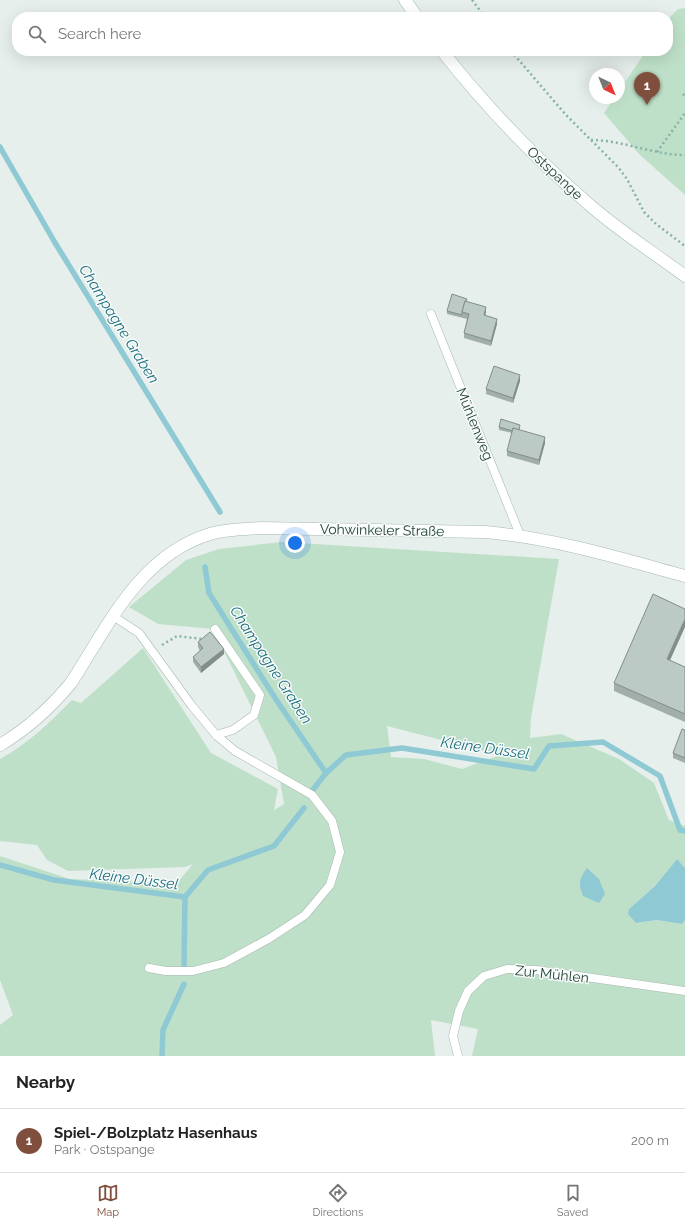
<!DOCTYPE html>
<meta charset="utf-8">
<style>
body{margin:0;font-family:Raleway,sans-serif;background:#f6f6f6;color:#222}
.compass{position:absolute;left:589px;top:68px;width:36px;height:36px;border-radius:50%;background:#fff;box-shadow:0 4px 16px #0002;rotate:137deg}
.you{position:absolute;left:295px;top:543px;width:14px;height:14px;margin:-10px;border:3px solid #fff;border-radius:50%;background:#1a73e8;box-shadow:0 0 0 6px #1a73e833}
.badge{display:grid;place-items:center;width:26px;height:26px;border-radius:50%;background:#804e3d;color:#fff;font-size:13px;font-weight:700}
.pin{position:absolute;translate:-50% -33px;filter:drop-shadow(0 1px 2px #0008)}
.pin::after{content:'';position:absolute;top:21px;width:14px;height:12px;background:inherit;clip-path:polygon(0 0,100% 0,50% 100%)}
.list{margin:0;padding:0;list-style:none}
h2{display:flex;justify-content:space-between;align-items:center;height:52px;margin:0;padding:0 16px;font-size:17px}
h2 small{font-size:13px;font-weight:400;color:#767676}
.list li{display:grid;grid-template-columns:26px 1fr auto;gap:12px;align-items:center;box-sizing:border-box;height:64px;padding:0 16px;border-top:1px solid #e0e0e0}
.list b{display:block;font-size:15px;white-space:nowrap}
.list p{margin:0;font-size:13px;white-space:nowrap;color:#767676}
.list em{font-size:13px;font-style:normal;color:#767676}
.icon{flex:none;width:22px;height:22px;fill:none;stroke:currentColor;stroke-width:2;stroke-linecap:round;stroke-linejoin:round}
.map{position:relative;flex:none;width:685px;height:1056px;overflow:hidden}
.search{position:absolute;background:#fff;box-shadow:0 4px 16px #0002;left:12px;right:12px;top:12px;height:44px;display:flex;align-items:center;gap:10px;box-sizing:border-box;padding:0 14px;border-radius:16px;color:#767676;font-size:15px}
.sheet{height:116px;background:#fff}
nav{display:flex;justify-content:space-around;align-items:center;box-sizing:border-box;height:56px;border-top:1px solid #e0e0e0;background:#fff;font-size:11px;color:#767676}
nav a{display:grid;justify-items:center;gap:2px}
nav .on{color:#804e3d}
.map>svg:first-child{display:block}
</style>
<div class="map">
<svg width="685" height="1056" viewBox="0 0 685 1056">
<rect width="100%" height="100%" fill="#e6efeb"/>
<g fill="#bfe0c8" fill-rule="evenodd">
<polygon points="685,8 685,195 640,155 604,113 614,98 619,98 619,91 646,51 668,51 668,19 678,9"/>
<path d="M282,542L559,559L531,718L530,738L561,734L619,759L654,783L669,820L685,826V868L677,859L655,886L629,909L637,923L657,920L682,924L685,920V1056H472L478,1029L431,1020L435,1056H0V1025L13,1015L0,980V856L70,879L177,883L193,864L185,867L68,871L47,860L37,845L0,841V759C28,744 50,722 72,700L81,703L143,648L211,753L278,789L274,810L284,804L276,757L213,629L158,624L129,607L186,560L219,549ZM387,726L500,755L462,769L424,759L391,757Z"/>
</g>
<g fill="#8ec9d4">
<polygon points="677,859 685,868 685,920 682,924 657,920 636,923 628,914 629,909 655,886"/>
<path d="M587,868L599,879L605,894L599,903L583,896C578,883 579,879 587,868Z"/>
</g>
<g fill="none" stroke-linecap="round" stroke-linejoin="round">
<g stroke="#8ec9d4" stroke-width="5.5">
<polyline points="0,147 54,241 220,512"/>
<polyline points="205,567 209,593 275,698 326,773"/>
<polyline points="312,791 326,773 346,755 402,748 534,769 549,746 603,742 660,776 680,830 685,831"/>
<polyline points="0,865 54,880 185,897 208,870 274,846 304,808"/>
<polyline points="184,965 185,897"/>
<polyline points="162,1056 163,1030 184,984"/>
</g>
<defs>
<g id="service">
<polyline points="431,314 520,535"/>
<polyline points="113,616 139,633 192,706 216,735 235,751 312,795 332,821 340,852 330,885 305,915 270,938 224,963 193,971 166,971 149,968"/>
<polyline points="215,629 260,695 254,715 233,730 216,735"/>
<polyline points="458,1056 453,1036 459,1011 468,991 484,976 507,969 536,970 685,991"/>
</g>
<path id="tertiary" d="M0,745C27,729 51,707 71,683C108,626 140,555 210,534C226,529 244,529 261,528L485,532C553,538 619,558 685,576"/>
<g id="secondary">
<polyline points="405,0 417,17"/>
<path d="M442,51C487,108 537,160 592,207C621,232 654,253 685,276"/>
</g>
</defs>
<use href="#service" stroke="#a8b8b2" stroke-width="9"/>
<use href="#tertiary" stroke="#a8b8b2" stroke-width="13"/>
<use href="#secondary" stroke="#a4bbb3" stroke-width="13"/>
<g stroke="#86b3a5" stroke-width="2.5" stroke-dasharray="2 3" stroke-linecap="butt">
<polyline points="472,0 485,17"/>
<polyline points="511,51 566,115 618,167 627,179 644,212 656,224 685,246"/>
<polyline points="683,94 685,96"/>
<path d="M591,140C623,140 653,155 685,155"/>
<polyline points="657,152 685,113"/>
<polyline points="162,645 177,636 202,639"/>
</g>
<use href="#service" stroke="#fff" stroke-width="8"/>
<use href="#tertiary" stroke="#fff" stroke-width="12"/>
<use href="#secondary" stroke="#fff" stroke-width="12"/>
</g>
<g fill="#a1aea9">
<polygon points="467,302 486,312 485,315 497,324 491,346 464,338 464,333 467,319 447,314 447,311"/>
<polygon points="520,381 513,403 486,394 486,389"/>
<polygon points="499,427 520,428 519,430 545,443 539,465 507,456 507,451 512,433 499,430"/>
<polygon points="198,642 224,654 201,673 193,662 193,657 200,651 198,647"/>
<polygon points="685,667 685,722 614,691 614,683"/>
<polygon points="685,730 685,763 673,758 673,753"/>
</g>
<g fill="#838d89">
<polygon points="486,307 486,312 484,321 484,315"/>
<polygon points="497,319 497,324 491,346 491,341"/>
<polygon points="520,375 520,381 513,403 513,398"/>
<polygon points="545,437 545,443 539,465 539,460"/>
<polygon points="685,619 685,627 667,667 667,659"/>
<polygon points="224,649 224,654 201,673 201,667"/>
</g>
<g fill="#bbcac4" stroke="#838d89">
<polygon points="452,294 467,299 466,301 465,301 462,312 462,315 447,311"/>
<polygon points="465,301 486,307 484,315 497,319 491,341 464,333 469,314 462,312"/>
<polygon points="494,366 520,375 513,398 486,389"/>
<polygon points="501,419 520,425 519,430 513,428 513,431 499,427"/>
<polygon points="513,428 545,437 539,460 507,451"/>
<polygon points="653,594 685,609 685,619 667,659 685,667 685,714 614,683"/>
<polygon points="210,632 224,649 201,667 193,657 203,648 198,642"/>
<polygon points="682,729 685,730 685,758 673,753"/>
</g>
<g text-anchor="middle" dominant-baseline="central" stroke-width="3" stroke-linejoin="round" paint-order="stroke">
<g font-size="14" fill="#24423a" stroke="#f7fbf9">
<text transform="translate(555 173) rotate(43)">Ostspange</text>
<text transform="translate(475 424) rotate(68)">Mühlenweg</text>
<text transform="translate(382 530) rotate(1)">Vohwinkeler Straße</text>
<text transform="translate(552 974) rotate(6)">Zur Mühlen</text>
</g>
<g font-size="15" font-style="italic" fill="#1c6f80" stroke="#f7fbf9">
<text transform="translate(119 324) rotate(58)">Champagne Graben</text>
<text transform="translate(271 665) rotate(57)">Champagne Graben</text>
<text transform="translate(485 748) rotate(8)">Kleine Düssel</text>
<text transform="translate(134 879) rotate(7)">Kleine Düssel</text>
</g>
</g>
</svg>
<svg class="compass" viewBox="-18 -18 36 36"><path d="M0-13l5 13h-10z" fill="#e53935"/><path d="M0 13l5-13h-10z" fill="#767676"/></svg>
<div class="you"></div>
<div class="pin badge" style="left:647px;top:105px">1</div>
<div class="search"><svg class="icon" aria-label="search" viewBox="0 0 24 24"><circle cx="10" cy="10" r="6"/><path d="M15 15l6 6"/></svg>Search here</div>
</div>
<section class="sheet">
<h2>Nearby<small></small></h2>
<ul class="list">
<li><span class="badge">1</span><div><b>Spiel-/Bolzplatz Hasenhaus</b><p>Park · Ostspange</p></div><em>200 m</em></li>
</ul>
</section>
<nav>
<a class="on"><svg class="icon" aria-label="map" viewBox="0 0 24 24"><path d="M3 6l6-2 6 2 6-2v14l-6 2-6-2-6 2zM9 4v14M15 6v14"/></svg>Map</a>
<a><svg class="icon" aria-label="directions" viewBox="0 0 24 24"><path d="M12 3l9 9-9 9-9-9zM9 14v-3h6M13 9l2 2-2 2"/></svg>Directions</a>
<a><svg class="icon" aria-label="saved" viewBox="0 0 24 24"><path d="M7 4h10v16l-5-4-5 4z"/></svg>Saved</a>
</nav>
